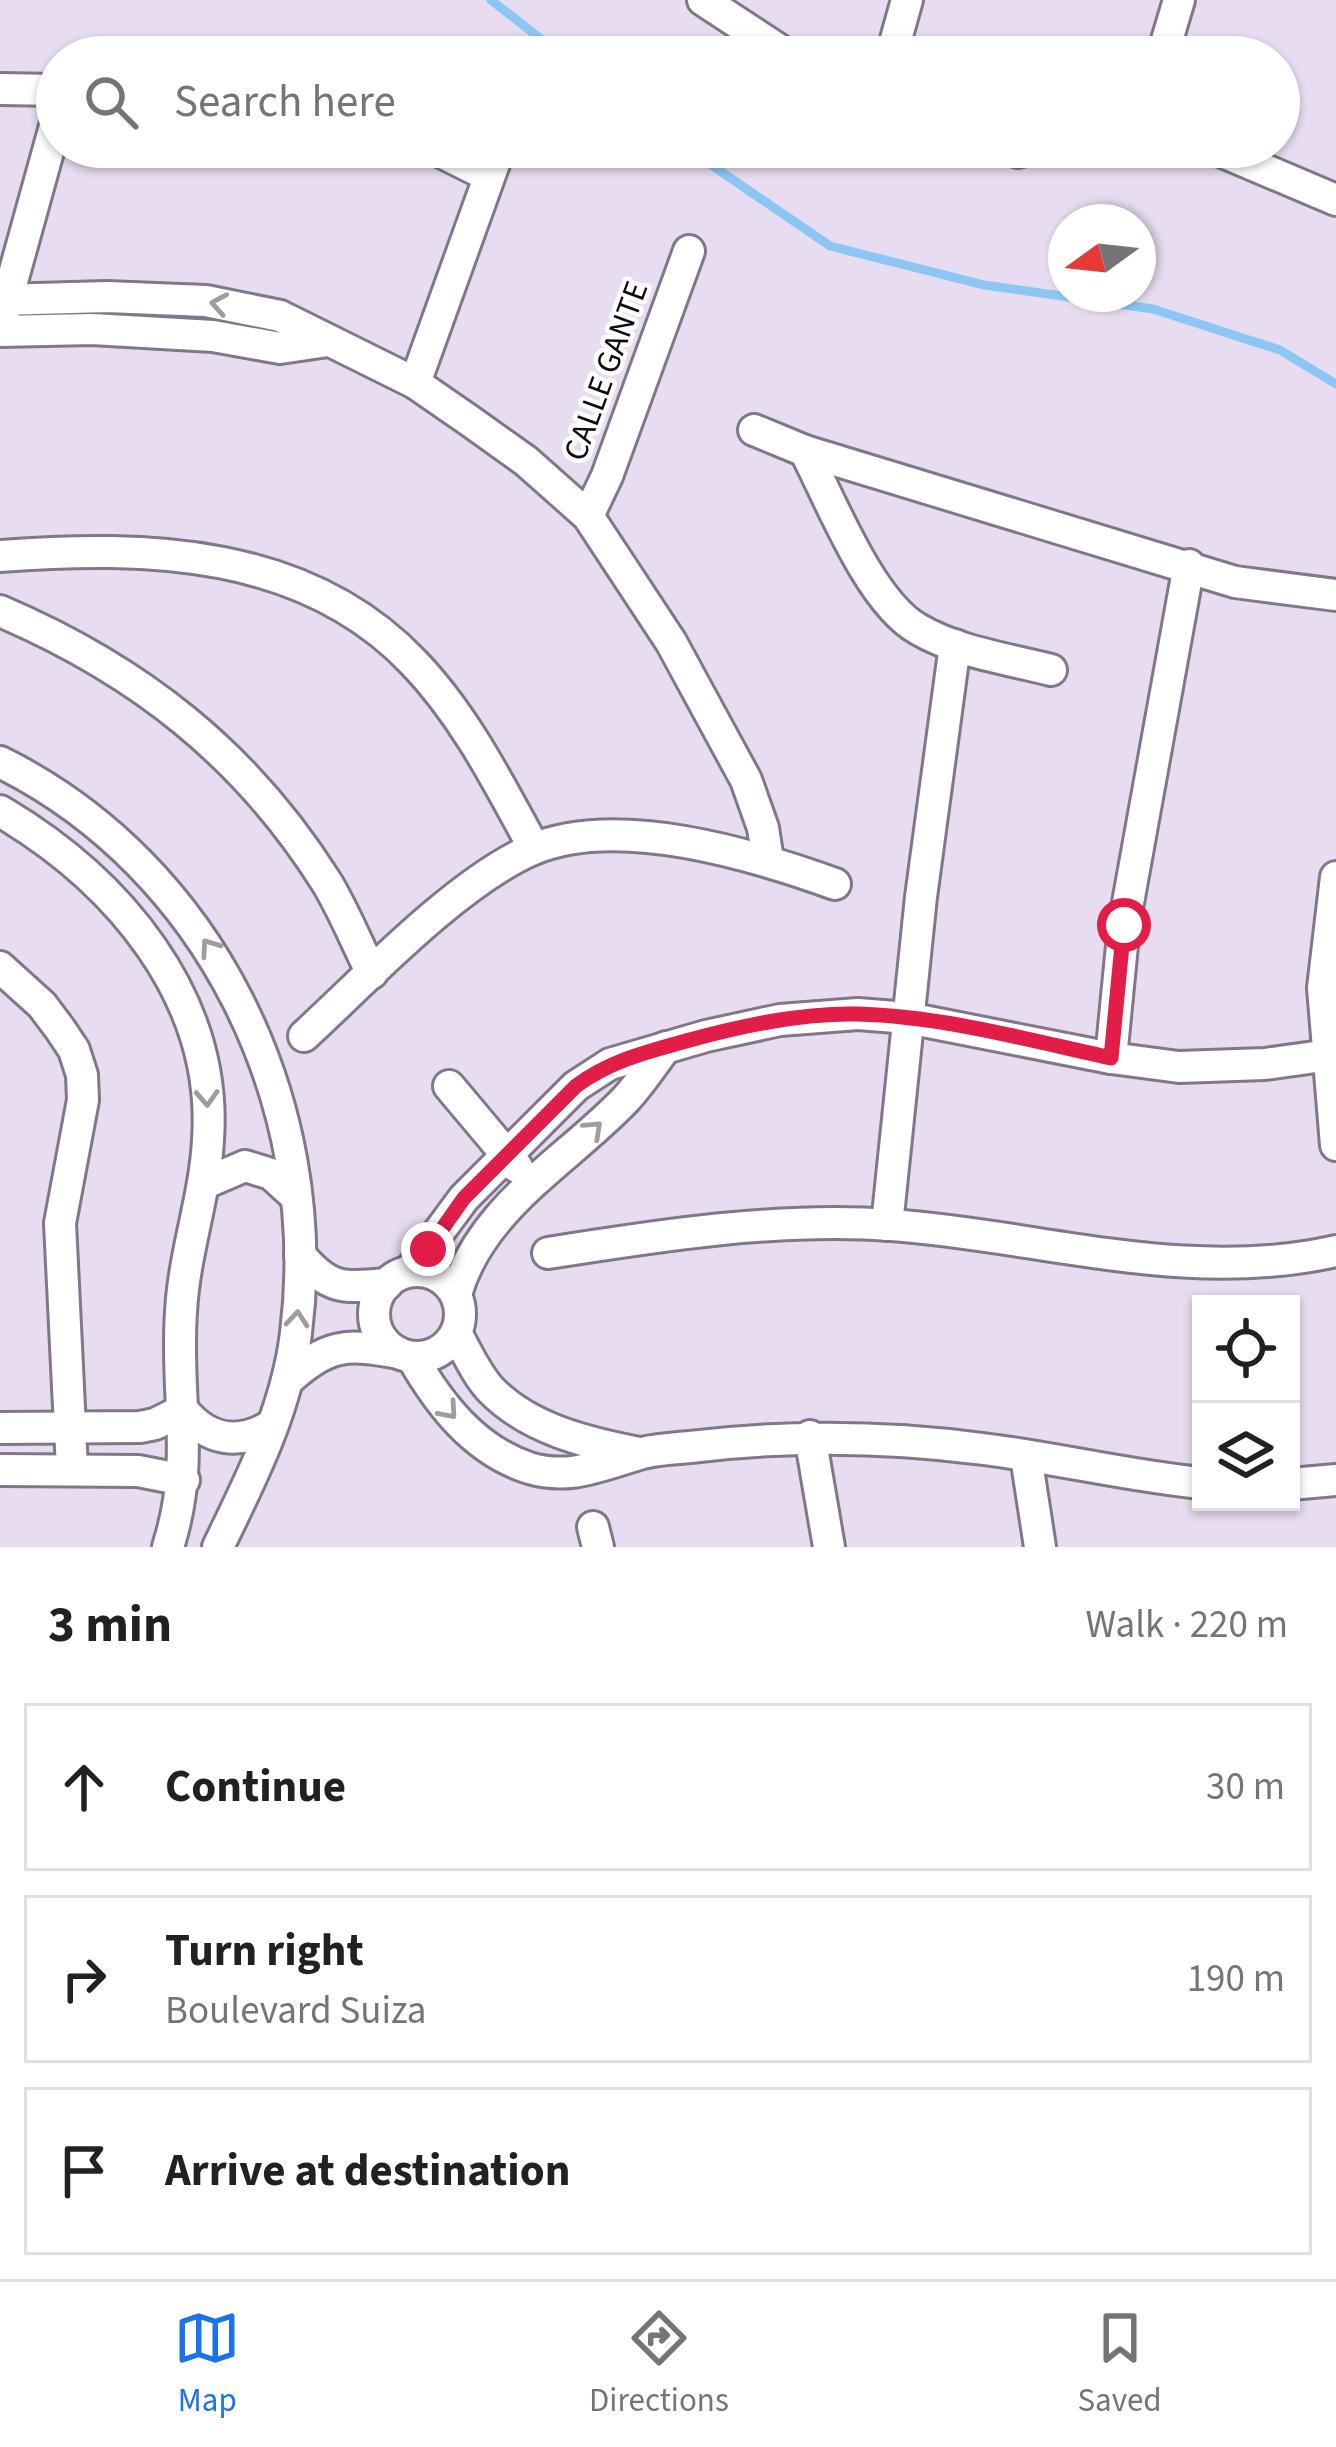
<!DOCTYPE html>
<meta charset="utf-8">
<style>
body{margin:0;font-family:"Source Sans 3",sans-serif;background:#f6f6f6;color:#202124}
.controls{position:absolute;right:36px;bottom:36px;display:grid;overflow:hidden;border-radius:0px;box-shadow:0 3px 9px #0004}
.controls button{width:108px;height:108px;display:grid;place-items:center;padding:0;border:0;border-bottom:3px solid #e0e0e0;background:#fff;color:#202124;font:60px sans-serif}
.compass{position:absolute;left:1048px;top:204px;width:108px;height:108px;border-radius:50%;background:#fff;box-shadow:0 3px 9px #0004;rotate:255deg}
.stop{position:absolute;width:36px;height:36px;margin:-27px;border:9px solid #e11d48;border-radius:50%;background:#fff}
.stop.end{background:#e11d48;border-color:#fff;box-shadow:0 3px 12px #0008}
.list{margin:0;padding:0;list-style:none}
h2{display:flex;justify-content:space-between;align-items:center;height:156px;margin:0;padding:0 48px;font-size:51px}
h2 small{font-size:39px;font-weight:400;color:#757577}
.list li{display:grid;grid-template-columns:78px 1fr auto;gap:36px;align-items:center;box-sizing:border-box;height:168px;margin:0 24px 24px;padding:0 24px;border:3px solid #e0e0e0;border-radius:0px}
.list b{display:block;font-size:45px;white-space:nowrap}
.list p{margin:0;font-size:39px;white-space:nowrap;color:#757577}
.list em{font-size:39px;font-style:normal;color:#757577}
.icon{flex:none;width:66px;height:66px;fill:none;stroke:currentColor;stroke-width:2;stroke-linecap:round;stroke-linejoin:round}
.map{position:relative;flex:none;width:1336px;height:1547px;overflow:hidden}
.search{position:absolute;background:#fff;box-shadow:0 3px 9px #0004;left:36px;right:36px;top:36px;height:132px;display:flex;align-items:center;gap:30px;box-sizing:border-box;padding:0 42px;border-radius:66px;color:#757577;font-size:45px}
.sheet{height:732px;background:#fff}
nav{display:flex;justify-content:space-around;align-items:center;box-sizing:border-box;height:168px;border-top:3px solid #e0e0e0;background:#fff;font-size:33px;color:#757577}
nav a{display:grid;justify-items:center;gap:6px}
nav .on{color:#1a73e8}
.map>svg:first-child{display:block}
</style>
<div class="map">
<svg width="1336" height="1547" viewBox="0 0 1336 1547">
<rect width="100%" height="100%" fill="#e7dcf0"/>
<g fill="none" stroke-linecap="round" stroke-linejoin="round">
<g stroke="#8cc7f3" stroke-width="9">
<polyline points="491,0 564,57"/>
<polyline points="685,147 830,246 984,285 1153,309 1280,350 1336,384"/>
</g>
<defs>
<g id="minor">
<polyline points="703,0 790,57"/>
<polyline points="891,57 907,0"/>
<polyline points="1162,57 1179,0"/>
<polyline points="0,89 57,90"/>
<polyline points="431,147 489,176"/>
<polyline points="1211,147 1336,200"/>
<polyline points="1018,152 1036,147"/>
<polyline points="0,300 107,297 206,301 280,316 415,383 470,421 526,461 588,516 671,642 746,780 763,828 768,860"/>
<polyline points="3,314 57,119"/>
<polyline points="0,331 92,329 213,336 280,348 328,341"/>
<polyline points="415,383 500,147"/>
<polyline points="754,430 805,451 1235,582 1336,595"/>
<path d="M805,451C831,501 870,602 918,629C957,652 1008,659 1051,670"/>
<polyline points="588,516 607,476 689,251"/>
<path d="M0,556C147,545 306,549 414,663C465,716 499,784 534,848"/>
<path d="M0,611C138,670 246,754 327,883C344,911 357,944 372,973"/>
<path d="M0,762C210,866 325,1103 296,1333C287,1409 251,1479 218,1547"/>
<path d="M0,811C117,880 218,997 208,1140C205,1198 184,1253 181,1312C175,1398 196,1459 168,1547"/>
<polyline points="1336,877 1323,988 1336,1145"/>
<polyline points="0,967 42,1005 60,1029 74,1050 82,1075 83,1100 60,1223 72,1469"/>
<path d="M304,1036C366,979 456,883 531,850C617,813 752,854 835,884"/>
<polyline points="1111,1058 1124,925 1189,565"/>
<polyline points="449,1086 517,1167"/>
<polyline points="203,1184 245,1166 271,1174 294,1195"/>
<polyline points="887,1225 921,897 955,645"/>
<path d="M548,1253C662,1235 777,1217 892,1225C1041,1236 1187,1285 1336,1251"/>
<path d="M300,1255C330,1290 342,1288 387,1284"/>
<polyline points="410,1271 464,1198 576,1086 610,1064 706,1036 780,1020 858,1014 908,1018 1111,1058 1179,1067 1265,1064 1336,1054"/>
<circle cx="417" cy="1314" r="43"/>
<path d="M456,1294C481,1207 567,1161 626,1099C641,1083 653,1064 666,1047"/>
<path d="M456,1333C467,1352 476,1374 491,1390C529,1429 587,1443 639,1453"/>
<path d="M412,1357C439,1404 474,1450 529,1468C569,1480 598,1466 636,1455C652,1449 672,1449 690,1447C789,1435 884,1436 983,1449C1056,1458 1128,1476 1201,1483"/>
<path d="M287,1381C327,1344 346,1343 399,1353"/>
<path d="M0,1428L140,1427L155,1424L183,1410C208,1441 239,1446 272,1425"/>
<polyline points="810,1436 829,1547"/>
<polyline points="1026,1456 1040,1547"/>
<polyline points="0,1470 138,1471 184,1480"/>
<polyline points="1291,1484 1336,1480"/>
<polyline points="593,1527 598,1547"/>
</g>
</defs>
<use href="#minor" stroke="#817789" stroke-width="36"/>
<use href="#minor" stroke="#fff" stroke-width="30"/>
</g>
<defs><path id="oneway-chevron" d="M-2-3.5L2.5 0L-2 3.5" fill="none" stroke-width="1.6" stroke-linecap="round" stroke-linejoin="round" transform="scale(3)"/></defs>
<g stroke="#9f9da0">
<use href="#oneway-chevron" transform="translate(219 304) rotate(-170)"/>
<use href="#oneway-chevron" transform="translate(209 947) rotate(-125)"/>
<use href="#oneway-chevron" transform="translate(207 1098) rotate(87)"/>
<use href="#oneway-chevron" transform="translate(594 1129) rotate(-43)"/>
<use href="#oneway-chevron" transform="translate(297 1319) rotate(-85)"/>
<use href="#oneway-chevron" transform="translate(449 1411) rotate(49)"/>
</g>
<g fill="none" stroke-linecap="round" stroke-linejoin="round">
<path stroke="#e11d48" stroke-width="15" d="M428,1249L464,1198L576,1086C610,1061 646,1052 686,1041C741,1026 800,1013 857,1014C942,1016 1029,1040 1111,1058L1124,925"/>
</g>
<g text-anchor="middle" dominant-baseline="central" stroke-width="9" stroke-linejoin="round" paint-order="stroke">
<g font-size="33" fill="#0e0b11" stroke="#fff">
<text transform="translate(606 371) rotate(-70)">CALLE GANTE</text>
</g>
</g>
</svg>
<div class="controls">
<button><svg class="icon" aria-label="locate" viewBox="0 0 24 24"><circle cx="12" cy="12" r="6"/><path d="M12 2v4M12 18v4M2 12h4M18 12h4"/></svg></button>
<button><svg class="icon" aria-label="layers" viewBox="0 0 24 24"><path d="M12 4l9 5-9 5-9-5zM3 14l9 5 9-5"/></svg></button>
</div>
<svg class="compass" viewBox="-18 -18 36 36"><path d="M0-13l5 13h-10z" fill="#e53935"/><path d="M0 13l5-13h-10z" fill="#757577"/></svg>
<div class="stop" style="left:1124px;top:925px"></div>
<div class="stop end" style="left:428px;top:1249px"></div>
<div class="search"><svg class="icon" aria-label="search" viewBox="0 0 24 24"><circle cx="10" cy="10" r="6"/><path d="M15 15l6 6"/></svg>Search here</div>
</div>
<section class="sheet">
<h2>3 min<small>Walk · 220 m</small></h2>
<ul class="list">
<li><svg class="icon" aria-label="ahead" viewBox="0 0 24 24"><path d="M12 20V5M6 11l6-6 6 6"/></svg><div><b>Continue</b></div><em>30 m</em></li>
<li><svg class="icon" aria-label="right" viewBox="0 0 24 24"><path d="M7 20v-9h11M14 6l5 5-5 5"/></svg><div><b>Turn right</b><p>Boulevard Suiza</p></div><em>190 m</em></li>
<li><svg class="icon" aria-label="arrive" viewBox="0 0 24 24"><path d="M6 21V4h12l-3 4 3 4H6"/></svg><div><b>Arrive at destination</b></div></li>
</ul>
</section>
<nav>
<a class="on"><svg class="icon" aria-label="map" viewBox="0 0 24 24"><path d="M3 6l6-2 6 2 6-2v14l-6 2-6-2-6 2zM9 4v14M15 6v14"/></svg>Map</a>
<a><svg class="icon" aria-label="directions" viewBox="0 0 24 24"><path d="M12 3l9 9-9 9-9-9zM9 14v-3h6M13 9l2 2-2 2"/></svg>Directions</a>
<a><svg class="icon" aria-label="saved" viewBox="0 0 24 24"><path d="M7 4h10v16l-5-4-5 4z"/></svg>Saved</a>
</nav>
